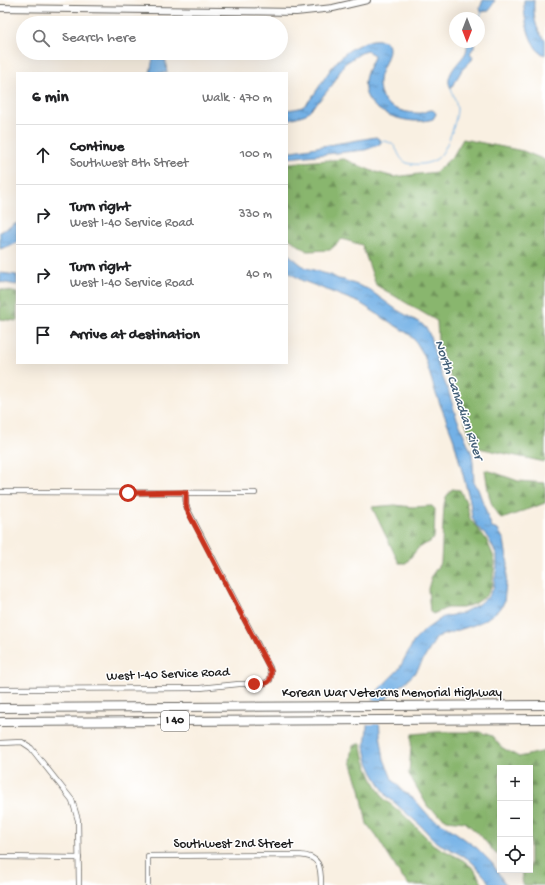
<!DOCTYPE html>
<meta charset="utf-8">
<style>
body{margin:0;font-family:"Gochi Hand",sans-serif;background:#f6f6f6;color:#202124}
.controls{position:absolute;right:12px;bottom:12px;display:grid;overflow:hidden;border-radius:0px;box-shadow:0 4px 16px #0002}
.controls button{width:36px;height:36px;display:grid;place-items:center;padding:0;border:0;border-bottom:1px solid #e0e0e0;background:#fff;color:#202124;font:20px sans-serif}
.compass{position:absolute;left:449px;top:12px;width:36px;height:36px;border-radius:50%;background:#fff;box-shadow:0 4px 16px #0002;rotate:180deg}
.stop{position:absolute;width:12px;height:12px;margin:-9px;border:3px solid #c8321e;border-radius:50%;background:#fff}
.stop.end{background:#c8321e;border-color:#fff;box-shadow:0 1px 4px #0008}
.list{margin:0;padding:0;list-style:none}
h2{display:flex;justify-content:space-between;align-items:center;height:52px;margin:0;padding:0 16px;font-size:17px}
h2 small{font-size:13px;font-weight:400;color:#757577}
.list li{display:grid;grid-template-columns:26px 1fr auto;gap:12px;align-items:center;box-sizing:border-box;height:60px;padding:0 16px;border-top:1px solid #e0e0e0}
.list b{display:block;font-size:15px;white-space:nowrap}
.list p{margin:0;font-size:13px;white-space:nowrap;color:#757577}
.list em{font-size:13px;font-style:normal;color:#757577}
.icon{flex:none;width:22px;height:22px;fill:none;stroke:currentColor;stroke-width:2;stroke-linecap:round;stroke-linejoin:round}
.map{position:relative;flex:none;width:545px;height:885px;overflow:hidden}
.search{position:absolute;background:#fff;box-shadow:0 4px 16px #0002;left:16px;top:16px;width:272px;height:44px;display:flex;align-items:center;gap:10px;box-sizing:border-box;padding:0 14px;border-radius:22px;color:#757577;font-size:15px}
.panel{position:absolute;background:#fff;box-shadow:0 4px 16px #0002;left:16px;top:72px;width:272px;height:292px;border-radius:0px}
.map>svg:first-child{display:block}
</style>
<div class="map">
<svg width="545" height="885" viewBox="0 0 545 885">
<defs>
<pattern id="forest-firs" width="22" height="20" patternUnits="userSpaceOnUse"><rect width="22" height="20" fill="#89b66e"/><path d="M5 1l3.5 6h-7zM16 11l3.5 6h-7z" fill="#6f935a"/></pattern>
<pattern id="water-ripples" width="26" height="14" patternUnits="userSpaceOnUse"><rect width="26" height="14" fill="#73b1e6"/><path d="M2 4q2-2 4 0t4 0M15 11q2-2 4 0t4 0" fill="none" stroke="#5e8fba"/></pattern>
</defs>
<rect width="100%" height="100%" fill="#fff"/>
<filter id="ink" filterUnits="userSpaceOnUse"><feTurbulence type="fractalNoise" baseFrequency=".025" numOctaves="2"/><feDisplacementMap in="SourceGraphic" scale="8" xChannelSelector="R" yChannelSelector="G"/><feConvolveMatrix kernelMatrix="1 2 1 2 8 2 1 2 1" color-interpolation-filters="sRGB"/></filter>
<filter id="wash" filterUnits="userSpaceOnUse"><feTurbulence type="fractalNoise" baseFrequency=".012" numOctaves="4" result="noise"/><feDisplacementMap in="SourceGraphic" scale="16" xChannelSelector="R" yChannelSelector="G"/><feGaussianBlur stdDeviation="0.9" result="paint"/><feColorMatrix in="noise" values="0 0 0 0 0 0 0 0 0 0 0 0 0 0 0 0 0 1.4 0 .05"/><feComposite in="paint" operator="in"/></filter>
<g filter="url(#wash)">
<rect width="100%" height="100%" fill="#f9f0e2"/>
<g fill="url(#forest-firs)" stroke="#526945">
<polygon points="463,139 523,151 545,160 545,462 474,447 438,341 437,321 376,285 362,245 342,239 330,250 307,251 287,237 287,163 344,159 372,171 394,177 436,172 453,156"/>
<polygon points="0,289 17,293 17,321 0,319"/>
<path d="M485,470L493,472L518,481L545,483V503L502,519C488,507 488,487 485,470Z"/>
<polygon points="452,489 460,490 466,502 470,519 486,539 493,555 495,563 492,585 487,595 476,603 463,608 447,608 433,614 430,612 428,589 432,575 441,562 444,505 446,497"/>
<polygon points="395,505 412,507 432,506 435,509 434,538 430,542 419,547 406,563 399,563 372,507"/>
<polygon points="436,732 480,732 492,736 501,747 519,757 545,751 545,885 523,885 521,870 530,870 530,768 500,768 500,855 496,854 481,836 465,822 447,820 428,807 409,774 412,734"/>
<polygon points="361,743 365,761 373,780 384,799 405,816 434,845 463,860 474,869 483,885 409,885 401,876 377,837 367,824 360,789 351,761 353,746"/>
</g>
<g fill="url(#water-ripples)" stroke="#486681">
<polygon points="483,0 495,0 489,11 481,12 480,8"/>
<path d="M524,0H534C533,14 535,30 545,40V55C529,50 523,14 524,0Z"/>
<path d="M372,40C402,37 384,62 380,75C378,82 379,90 382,97C387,108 405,113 417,113C422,114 427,110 432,110C435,111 435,112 436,114L433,119C412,126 369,115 365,90C363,77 369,68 374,57V55L367,51L361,53L344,64L333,84L318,102L306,114L287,120V110C292,109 298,109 302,107C312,102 325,75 334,65C345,51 356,45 372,40Z"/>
<path d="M468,42H474V47L470,53L473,57L472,60L462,70L451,88C443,76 459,63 465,54C467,51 467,46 468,42Z"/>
<polygon points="154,53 165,54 167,73 150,73"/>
<polygon points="376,137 379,139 381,143 376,146 365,150 287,158 287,152"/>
<polygon points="17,223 17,243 0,249 0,232"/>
<polygon points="287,253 304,267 323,273 331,275 338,279 344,280 368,289 397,310 422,324 427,329 430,336 438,366 448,390 456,416 472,454 473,463 474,484 478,489 492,528 498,530 504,540 508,565 504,602 501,608 485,620 474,625 437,637 416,672 402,685 390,695 383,703 379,716 380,734 384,759 392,779 404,792 414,799 430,817 448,827 477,848 492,863 506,885 490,885 486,878 473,863 467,858 436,842 421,826 387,796 373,773 368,762 365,747 368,716 373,700 379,689 399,669 414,641 425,630 443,617 462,613 477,605 488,597 493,589 497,567 497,555 488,538 476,525 472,517 470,501 453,437 436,394 424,355 416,342 410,335 360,303 301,280 287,271"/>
<polygon points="0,273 17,275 17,285 0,282"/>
</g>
<polygon fill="#f9f0e2" points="370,701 387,701 382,710 381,724 365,724"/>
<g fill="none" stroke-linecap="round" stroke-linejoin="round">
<g stroke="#73b1e6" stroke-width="1">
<polyline points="479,20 482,12"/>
<path d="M381,141C401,141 394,157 407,163C416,166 432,164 439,157C447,149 457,120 457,109C456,101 453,95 451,88"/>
</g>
</g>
</g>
<g filter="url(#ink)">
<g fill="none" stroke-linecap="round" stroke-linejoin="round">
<defs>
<g id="minor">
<polyline points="0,492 255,493"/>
<polyline points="0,689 200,688 239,684 263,684 270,680 271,674 270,668 189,512 186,505 185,492"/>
<polyline points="0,743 22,742 31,748 72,800 78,820 79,885"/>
<polyline points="0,857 79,858"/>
<path d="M148,885V856L299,855C320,856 321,866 321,885"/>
</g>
<polyline id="secondary" points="0,8 296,12 333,8 367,0"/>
<g id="motorway">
<polyline points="0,708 545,705"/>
<polyline points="0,722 545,719"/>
</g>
</defs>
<use href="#minor" stroke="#696661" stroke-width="6"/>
<use href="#secondary" stroke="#696661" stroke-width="8"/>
<use href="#motorway" stroke="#696661" stroke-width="10"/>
<use href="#minor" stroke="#fff" stroke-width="4.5"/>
<use href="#secondary" stroke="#fff" stroke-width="6"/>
<use href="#motorway" stroke="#fff" stroke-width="8"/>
</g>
</g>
<g fill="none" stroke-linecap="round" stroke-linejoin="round" filter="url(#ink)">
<path stroke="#c8321e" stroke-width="5" d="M128,493L186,492V505L188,512L271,671C272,685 265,684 254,684"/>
</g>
<g text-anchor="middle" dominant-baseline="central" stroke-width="3" stroke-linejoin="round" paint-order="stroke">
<rect fill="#fff" stroke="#606060" stroke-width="1" x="161" y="711" width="28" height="20" rx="3"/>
<g font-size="12" font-weight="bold" fill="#1c1c1c">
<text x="175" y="721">I 40</text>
</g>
<g font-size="13" fill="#1c1c1c" stroke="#fff">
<text transform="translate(168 675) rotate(-2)">West I-40 Service Road</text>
<text x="392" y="693">Korean War Veterans Memorial Highway</text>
<text x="233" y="844">Southwest 2nd Street</text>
</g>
<g font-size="14" font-style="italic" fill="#435f77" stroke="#fff">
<text transform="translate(458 400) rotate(71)">North Canadian River</text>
</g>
</g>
</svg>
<div class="controls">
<button>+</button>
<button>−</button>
<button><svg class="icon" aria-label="locate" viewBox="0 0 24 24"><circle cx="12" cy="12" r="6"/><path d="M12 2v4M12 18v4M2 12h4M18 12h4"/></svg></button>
</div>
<svg class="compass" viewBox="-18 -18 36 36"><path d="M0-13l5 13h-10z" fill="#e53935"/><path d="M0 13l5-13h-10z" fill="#757577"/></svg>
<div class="stop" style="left:128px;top:493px"></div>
<div class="stop end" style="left:254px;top:684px"></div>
<div class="search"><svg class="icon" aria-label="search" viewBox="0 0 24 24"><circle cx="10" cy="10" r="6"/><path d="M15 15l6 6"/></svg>Search here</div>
<section class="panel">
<h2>6 min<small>Walk · 470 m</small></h2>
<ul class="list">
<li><svg class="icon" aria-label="ahead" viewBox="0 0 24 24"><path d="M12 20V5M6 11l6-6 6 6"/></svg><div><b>Continue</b><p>Southwest 8th Street</p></div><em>100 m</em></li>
<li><svg class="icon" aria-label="right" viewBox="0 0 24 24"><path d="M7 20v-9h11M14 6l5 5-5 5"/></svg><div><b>Turn right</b><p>West I-40 Service Road</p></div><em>330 m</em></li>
<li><svg class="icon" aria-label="right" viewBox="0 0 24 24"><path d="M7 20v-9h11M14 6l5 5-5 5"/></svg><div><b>Turn right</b><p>West I-40 Service Road</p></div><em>40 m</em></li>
<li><svg class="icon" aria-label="arrive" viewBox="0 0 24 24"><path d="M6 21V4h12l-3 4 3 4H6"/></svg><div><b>Arrive at destination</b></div></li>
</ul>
</section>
</div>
